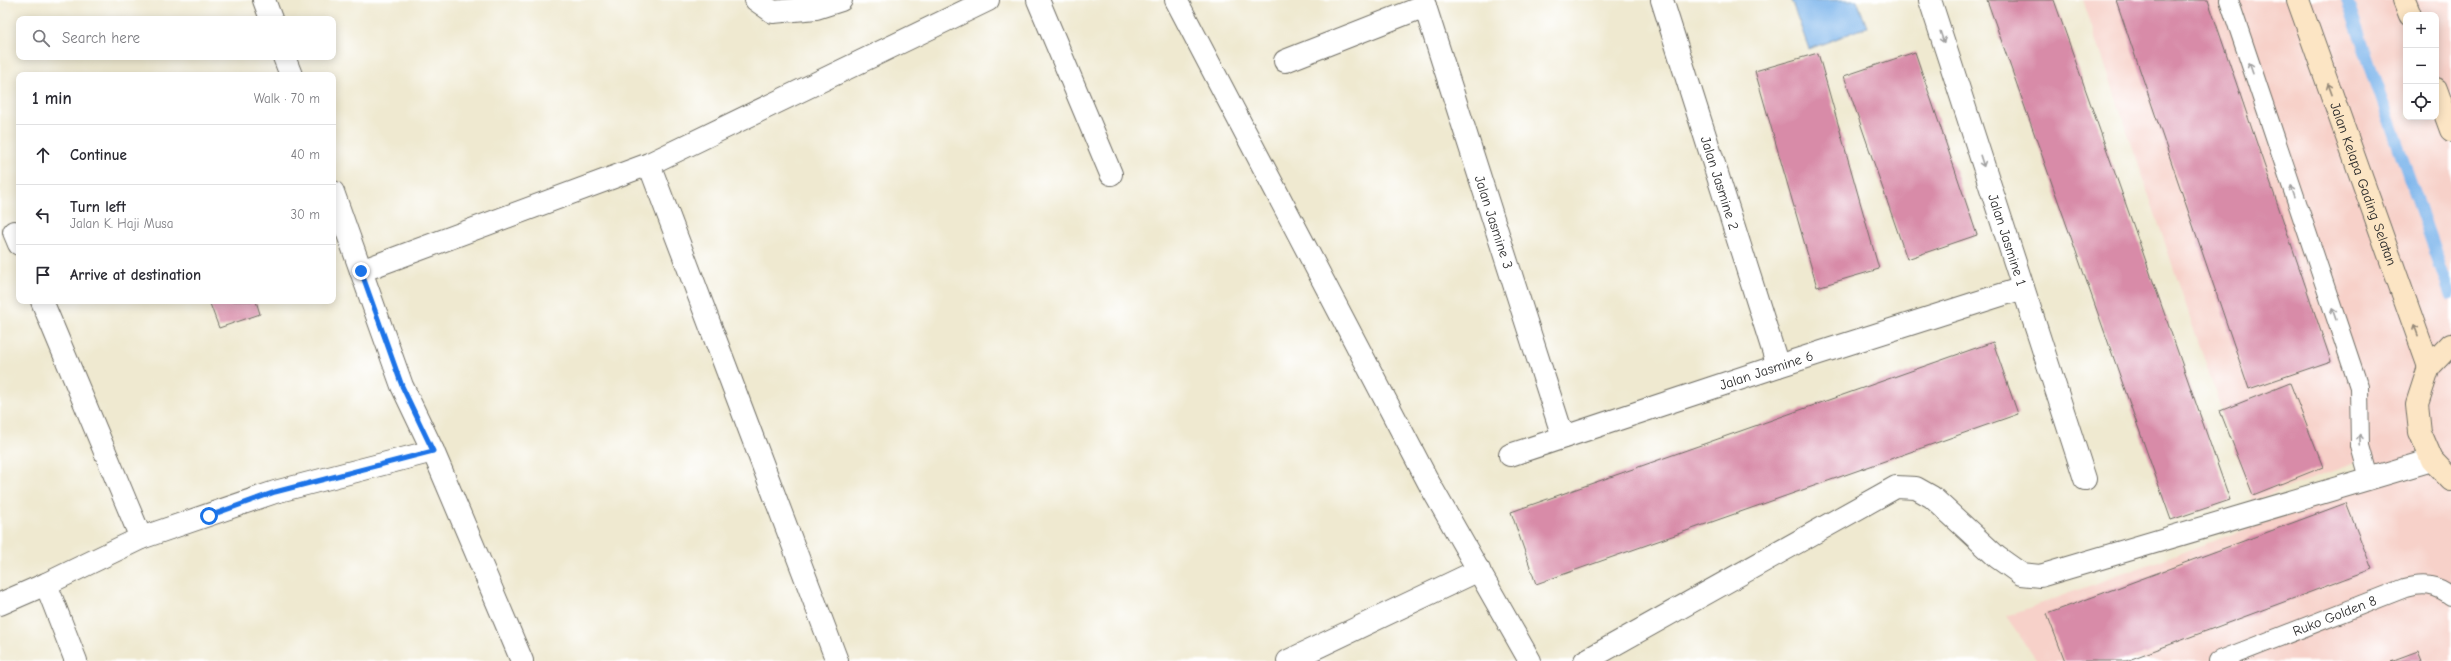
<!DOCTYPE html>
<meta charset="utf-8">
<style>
body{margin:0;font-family:"Comic Neue",sans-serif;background:#f2f2f3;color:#2b2b33}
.controls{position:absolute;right:12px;top:12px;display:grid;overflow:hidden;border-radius:8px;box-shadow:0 2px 10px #0003}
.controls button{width:36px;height:36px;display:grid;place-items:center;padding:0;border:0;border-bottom:1px solid #e1e1e2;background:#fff;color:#2b2b33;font:20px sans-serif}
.stop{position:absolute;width:12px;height:12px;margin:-9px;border:3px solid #1a73e8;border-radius:50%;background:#fff}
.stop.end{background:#1a73e8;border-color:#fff;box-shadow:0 1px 4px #0008}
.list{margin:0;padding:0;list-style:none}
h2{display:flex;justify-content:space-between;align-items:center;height:52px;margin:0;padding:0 16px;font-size:17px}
h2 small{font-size:13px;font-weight:400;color:#7c7c81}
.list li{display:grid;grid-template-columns:26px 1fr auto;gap:12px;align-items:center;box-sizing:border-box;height:60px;padding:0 16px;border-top:1px solid #e1e1e2}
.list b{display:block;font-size:15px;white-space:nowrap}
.list p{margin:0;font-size:13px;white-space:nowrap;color:#7c7c81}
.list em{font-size:13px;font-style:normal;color:#7c7c81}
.icon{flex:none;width:22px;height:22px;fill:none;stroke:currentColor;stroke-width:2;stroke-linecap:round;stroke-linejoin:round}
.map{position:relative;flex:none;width:2451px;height:661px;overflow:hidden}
.search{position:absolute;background:#fff;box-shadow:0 2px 10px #0003;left:16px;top:16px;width:320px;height:44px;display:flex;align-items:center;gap:10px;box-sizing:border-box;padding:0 14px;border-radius:8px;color:#7c7c81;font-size:15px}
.panel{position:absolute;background:#fff;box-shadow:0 2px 10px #0003;left:16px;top:72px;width:320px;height:232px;border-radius:8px}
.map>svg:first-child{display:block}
</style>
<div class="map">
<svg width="2451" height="661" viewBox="0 0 2451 661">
<rect width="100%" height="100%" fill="#fff"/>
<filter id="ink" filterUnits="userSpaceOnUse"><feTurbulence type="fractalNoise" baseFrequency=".025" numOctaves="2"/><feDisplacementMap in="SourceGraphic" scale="8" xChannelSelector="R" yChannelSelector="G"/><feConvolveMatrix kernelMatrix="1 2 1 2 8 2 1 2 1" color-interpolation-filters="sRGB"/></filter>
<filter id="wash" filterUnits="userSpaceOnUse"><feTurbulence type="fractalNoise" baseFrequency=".012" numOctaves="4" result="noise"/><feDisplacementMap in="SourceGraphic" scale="16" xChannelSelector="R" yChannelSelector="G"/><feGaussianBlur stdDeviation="0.9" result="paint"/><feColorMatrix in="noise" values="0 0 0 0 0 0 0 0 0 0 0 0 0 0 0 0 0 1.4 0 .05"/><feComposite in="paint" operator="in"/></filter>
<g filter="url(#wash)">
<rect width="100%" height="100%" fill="#efe9d0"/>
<path fill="#f7d1c9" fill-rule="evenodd" d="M2083,0H2451V661H2037L2006,616L2382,480L2360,461L2252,501ZM2406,15H2436V117H2406Z"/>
<polygon fill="#7ab4eb" stroke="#52708b" points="1791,0 1857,0 1867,27 1809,49"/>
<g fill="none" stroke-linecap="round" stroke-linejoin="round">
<polyline stroke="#7ab4eb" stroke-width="12" points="2347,0 2450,294"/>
</g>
<g id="blocks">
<g fill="#d88ba8">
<polygon points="1987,0 2054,0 2230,500 2171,520"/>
<polygon points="2116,0 2208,0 2331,361 2249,389"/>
<polygon points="1915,52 1977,235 1907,259 1844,76"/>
<polygon points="1818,53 1879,269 1817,287 1755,71"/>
<polygon points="209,301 256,301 260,314 219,328"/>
<polygon points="1993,342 2018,414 1536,584 1511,512"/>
<polygon points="2290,383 2323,467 2253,495 2220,411"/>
<polygon points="2346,503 2372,569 2126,661 2065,661 2047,614"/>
<polygon points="2418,651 2422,661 2391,661"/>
</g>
</g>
</g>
<g filter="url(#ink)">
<use href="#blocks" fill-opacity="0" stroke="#706e65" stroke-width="1"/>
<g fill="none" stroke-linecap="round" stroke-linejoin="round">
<defs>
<g id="lane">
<polyline points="2229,0 2359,387 2360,446 2369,478"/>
<path id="s1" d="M2218,661L2405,588C2423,583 2436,584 2451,596"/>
</g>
<g id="street">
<polyline points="264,0 271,19"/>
<polyline points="756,0 773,12 816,8 841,0"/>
<polyline points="1038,0 1111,174"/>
<polyline points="1176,0 1430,485 1530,661"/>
<path id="s2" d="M1423,0L1563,437"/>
<path id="s3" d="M1662,0L1778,366"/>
<path id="s4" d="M1930,0L2085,479"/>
<polyline points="284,57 291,75"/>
<polyline points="1285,61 1425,6"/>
<polyline points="649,164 837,661"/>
<polyline points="333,192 402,386 433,451 522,661"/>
<polyline points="14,232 19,244"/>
<polyline points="361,271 649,164 988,0"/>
<polyline points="42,301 141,538"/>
<path id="s5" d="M1510,455L1778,366L2023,288"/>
<polyline points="46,584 76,661"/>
<polyline points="0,604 46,584 141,538 275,492 433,451"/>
<polyline points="1288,661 1479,570"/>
<polyline points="1585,661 1896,487 1916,488 1932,497 1997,557 2021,574 2040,576 2432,460"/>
</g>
<g id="secondary">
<path id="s6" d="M2298,0L2429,367"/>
<polyline points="2404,0 2410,15"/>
<polyline points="2436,89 2451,130"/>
<polyline points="2451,344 2429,367 2417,404 2420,432 2432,460 2451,480"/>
</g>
</defs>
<use href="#lane" stroke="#706e65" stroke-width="20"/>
<use href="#street" stroke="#706e65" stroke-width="24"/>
<use href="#secondary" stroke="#706e65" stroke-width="24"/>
<use href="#lane" stroke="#fff" stroke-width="18"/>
<use href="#street" stroke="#fff" stroke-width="22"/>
<use href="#secondary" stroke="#fce5c4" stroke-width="22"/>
</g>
<defs><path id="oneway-shaft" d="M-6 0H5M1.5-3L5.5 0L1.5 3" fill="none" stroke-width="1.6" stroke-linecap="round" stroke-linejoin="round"/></defs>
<g stroke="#a0a0a0">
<use href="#oneway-shaft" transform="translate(1942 37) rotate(72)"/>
<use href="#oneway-shaft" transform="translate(2251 68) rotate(-109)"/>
<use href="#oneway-shaft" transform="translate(1982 161) rotate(72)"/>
<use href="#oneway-shaft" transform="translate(2293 191) rotate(-109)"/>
<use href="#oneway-shaft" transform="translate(2334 314) rotate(-109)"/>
<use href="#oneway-shaft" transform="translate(2360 440) rotate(-93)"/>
</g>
<g stroke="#948878">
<use href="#oneway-shaft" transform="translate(2330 89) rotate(-110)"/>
<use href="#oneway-shaft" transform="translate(2416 330) rotate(-110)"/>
</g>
</g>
<g fill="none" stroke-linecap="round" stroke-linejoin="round" filter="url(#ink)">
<polyline stroke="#1a73e8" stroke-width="5" points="209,516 275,492 433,451 402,386 361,271"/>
</g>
<g text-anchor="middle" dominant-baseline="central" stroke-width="3" stroke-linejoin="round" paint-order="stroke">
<g font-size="14" fill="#2b2b2b" stroke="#fff">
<text stroke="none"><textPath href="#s3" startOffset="192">Jalan Jasmine 2</textPath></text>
<text stroke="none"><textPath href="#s6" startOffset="195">Jalan Kelapa Gading Selatan</textPath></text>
<text stroke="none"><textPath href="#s2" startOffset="233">Jalan Jasmine 3</textPath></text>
<text stroke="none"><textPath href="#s4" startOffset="252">Jalan Jasmine 1</textPath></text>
<text stroke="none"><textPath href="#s5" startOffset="270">Jalan Jasmine 6</textPath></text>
<text stroke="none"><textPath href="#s1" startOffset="125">Ruko Golden 8</textPath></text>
</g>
</g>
</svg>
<div class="controls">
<button>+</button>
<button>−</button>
<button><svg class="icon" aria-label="locate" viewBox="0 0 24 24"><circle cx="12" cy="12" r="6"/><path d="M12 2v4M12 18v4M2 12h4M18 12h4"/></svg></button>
</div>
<div class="stop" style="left:209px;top:516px"></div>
<div class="stop end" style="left:361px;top:271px"></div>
<div class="search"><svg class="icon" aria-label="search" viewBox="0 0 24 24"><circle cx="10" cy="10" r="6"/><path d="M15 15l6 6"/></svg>Search here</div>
<section class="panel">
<h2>1 min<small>Walk · 70 m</small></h2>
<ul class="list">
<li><svg class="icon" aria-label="ahead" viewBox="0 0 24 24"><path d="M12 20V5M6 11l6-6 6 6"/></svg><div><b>Continue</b></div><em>40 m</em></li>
<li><svg class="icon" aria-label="left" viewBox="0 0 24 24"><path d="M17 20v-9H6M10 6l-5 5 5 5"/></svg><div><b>Turn left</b><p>Jalan K. Haji Musa</p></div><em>30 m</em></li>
<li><svg class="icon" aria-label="arrive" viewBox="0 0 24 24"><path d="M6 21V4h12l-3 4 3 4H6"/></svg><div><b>Arrive at destination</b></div></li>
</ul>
</section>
</div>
